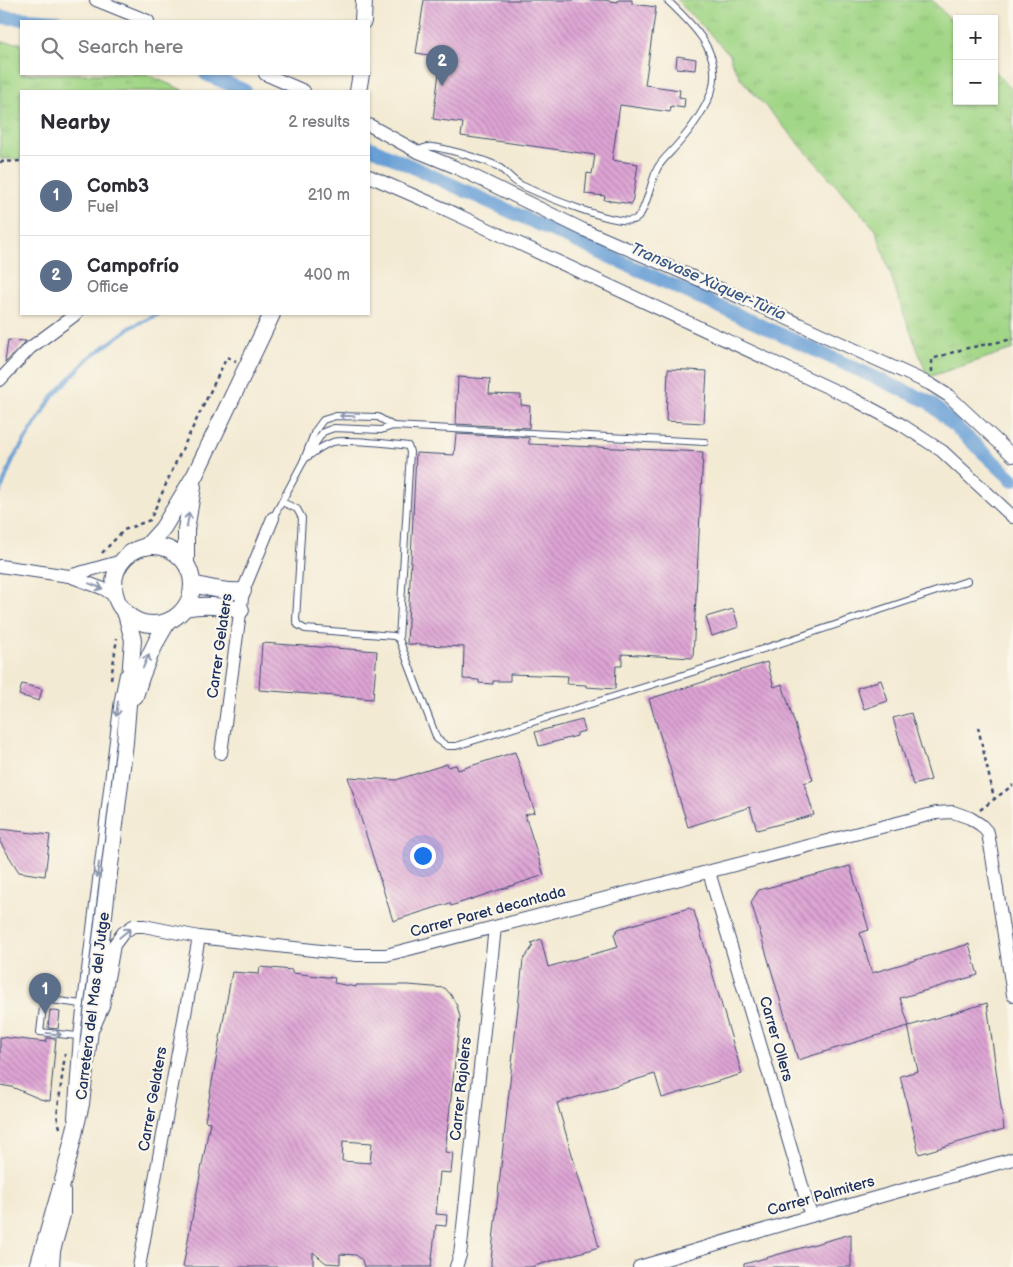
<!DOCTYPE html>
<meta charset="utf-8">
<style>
body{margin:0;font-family:"Balsamiq Sans",sans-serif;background:#f2f2f3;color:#2b2b33}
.controls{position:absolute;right:15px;top:15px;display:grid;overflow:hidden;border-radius:0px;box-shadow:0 1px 4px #0004}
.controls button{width:45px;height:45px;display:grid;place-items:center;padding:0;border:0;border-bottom:1px solid #e1e1e2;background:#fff;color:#2b2b33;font:25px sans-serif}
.you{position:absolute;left:422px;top:855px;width:18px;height:18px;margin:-12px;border:4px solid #fff;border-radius:50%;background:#1a73e8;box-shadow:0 0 0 8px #1a73e833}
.badge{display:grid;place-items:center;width:32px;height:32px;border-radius:50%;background:#2563eb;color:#fff;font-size:16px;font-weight:700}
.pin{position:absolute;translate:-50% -41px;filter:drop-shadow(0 1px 2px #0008)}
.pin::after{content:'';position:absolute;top:26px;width:18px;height:15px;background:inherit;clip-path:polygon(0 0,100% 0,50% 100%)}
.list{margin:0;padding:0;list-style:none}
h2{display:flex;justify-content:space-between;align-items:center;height:65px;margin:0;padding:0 20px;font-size:21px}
h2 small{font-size:16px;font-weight:400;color:#7c7c81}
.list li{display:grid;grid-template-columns:32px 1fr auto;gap:15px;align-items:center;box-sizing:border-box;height:80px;padding:0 20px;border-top:1px solid #e1e1e2}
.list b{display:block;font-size:19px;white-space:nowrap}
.list p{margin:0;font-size:16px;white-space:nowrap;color:#7c7c81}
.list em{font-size:16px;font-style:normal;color:#7c7c81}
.icon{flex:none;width:28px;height:28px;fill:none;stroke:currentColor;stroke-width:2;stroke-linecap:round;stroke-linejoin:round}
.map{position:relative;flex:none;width:1013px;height:1267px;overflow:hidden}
.search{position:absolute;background:#fff;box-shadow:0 1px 4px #0004;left:20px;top:20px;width:350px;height:55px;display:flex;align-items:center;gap:12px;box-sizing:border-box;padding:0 18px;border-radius:0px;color:#7c7c81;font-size:19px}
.panel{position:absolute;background:#fff;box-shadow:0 1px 4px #0004;left:20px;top:90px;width:350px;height:225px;border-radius:0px}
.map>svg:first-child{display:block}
</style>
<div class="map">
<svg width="1013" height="1267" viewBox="0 0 1013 1267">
<defs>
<pattern id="grass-tufts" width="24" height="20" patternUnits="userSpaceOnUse" patternTransform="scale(1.25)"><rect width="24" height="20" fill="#a1d686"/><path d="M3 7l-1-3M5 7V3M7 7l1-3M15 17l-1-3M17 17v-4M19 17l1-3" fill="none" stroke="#8ab876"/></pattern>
<pattern id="building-back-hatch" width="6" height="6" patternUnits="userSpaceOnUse" patternTransform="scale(1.25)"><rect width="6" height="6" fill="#dea4d4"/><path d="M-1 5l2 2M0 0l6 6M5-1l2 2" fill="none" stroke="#b386af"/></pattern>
</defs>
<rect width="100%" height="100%" fill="#fbf7ec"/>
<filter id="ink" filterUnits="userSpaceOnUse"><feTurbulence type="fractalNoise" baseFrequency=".02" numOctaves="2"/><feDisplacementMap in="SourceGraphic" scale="10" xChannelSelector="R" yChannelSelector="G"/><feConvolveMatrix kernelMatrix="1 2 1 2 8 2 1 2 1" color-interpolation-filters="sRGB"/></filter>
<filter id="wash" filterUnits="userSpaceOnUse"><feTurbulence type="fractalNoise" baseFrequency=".0096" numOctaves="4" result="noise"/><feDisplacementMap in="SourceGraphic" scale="20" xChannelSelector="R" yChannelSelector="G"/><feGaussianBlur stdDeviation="1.12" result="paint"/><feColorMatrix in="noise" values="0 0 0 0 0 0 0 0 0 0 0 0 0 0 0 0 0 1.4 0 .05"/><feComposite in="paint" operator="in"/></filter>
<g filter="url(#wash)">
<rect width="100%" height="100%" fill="#f3ead3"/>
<g fill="url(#grass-tufts)" stroke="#5e8272">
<polygon points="677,0 932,0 957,27 957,101 994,101 994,70 1013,91 1013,349 928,377 902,309 876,230 741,79 731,61 731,56"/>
<polygon points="0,42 21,43 21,74 146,74 185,91 21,91 21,159 0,159"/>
</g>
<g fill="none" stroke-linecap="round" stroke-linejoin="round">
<polyline stroke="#689fd6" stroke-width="4" points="0,492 13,459 53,396 89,358 131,327 159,314"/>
<g stroke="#689fd6" stroke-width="14">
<polyline points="0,17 57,21"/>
<polyline points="206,74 245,91"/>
<polyline points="369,147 929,402 1013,480"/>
</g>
</g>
<g id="blocks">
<g fill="url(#building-back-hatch)" fill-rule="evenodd">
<polygon points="424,0 602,0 618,2 618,0 632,0 632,4 656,7 645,85 680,90 679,97 685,98 684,108 671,106 670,112 620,105 612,160 638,164 632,204 604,200 605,196 585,194 587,173 592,174 595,155 461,136 463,123 433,119 441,57 416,53"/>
<polygon points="677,56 696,59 695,70 676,68"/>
<polygon points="8,340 26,341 5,363"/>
<polygon points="668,369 707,371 704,423 666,421"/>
<polygon points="458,377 490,379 489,394 521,395 521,405 530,406 529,428 456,424"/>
<polygon points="456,434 529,438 529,444 703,452 693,658 622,654 622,666 616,666 615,689 586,687 586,685 567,684 568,676 510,674 510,681 493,681 493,684 479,683 479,680 463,679 464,647 407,644 416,453 454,455"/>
<polygon points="733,609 739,627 712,636 706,617"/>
<polygon points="262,643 377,651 373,699 259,690"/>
<polygon points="767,662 774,687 782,684 813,780 804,783 814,815 757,830 750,807 688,827 649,699"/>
<polygon points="881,680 888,701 864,709 857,688"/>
<polygon points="22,684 42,689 39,701 19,695"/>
<polygon points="911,713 931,780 913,785 893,718"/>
<polygon points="582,720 585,731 577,733 577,736 539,746 535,732"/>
<polygon points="515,752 535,812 525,815 544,875 451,906 450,903 393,921 348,777 396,780 447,764 448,767 456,765 458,770"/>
<polygon points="0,829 50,835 45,876 19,872 0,842"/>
<polygon points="850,866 869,930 860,933 872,973 969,944 978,975 900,998 909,1026 987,1003 1004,1129 919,1154 900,1076 918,1071 908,1026 798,1060 751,902 759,890"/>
<polygon points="689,908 694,911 742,1074 662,1098 655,1074 557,1103 599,1247 531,1267 491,1267 491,1260 523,960 533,946 531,943 541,939 548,967 618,947 614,935 618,929"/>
<path d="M260,967L292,970V973L335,978L334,983L356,987V985H408L445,988L451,995L457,1006L460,1017L445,1152L453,1153L451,1173L440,1172L436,1214L447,1215L446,1226L436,1225L431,1267H364L362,1260L356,1255L340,1254V1264L326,1263L313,1252V1267H183L210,1122L205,1121L232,972L259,974ZM343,1141L372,1143L370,1163L342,1161Z"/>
<polygon points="50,1010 60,1012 58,1029 48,1028"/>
<polygon points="0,1037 46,1042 47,1038 56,1039 50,1101 40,1099 12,1087 0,1085"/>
<polygon points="851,1234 851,1267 744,1267 744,1264"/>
</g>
</g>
</g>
<g filter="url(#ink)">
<use href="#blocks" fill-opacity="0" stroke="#3b4b70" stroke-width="1"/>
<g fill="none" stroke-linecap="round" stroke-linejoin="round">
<defs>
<g id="service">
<path d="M417,151C422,149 427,146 432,147C446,148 485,160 497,166C506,171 512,181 521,185C540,194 619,228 636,219C646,213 651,179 658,167C663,159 672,151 678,144C692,128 705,110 712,90C723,52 692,24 667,0"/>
<path d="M309,456C317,450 323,445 333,442C346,439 394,444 408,446L410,452L399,639"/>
<polyline points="303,462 323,432 334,428 381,430 393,426 705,442"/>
<polyline points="282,502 297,509 302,518 296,620 298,625 305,629 394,636 399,639 437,739 447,746 456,746 715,665 967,581"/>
<polyline points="273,518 303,462 315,431 323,420 336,416 378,417 393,426"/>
<polyline points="77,1036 40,1032 44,999 81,1004"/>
<polyline points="71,1118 77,1036 118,699 123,674"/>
</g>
<g id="minor">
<polyline points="96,0 148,21"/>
<polyline points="265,74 304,91"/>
<polyline points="369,125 416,151 455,167 584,230 753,303 930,384 949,396 1013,456"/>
<polyline points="369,176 447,210 855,400 902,425 942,451 1013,517"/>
<polyline points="0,380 30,348 76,314"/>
<polyline points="0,566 69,576"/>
<polyline points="116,597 104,589 69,576 122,561"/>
<polyline points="221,753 243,591 273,518"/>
<polyline points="709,872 811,1216"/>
<polyline points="94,1027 103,1006 114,945 123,933 133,926 144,926 199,937 233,941 357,955 386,955 866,831 936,813 953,812 970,818 981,825 988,833 992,856 1013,995"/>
<polyline points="53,1267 54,1251 64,1215 64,1191"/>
<polyline points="139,1267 199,937"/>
<polyline points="456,1267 460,1255 495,927"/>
<polyline points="639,1267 811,1216 1013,1159"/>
</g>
<g id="tertiary">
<polyline points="363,21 364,0"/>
<polyline points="358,91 361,74"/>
<circle cx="153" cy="585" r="39"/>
<polyline points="146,547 163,528 195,475 272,314"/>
<polyline points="186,564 186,530 193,487"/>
<path d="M192,584C210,588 224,592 243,591"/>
<path d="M185,608C204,604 221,606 241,610"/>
<path d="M135,696C143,668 153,645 168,621"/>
<polyline points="38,1267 64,1177 81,1104 125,742 133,640 126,614"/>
</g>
</defs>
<use href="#service" stroke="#3b4b70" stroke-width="8"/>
<use href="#minor" stroke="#3b4b70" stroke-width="14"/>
<use href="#tertiary" stroke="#3b4b70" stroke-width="18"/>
<g stroke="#3b4b70" stroke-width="2.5" stroke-dasharray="4 4" stroke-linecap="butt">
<polyline points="0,162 21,161"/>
<polyline points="932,372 932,359 963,349 1013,339"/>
<polyline points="102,553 124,530 150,520 176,462 227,357 236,361"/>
<polyline points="111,679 117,638"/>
<polyline points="978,727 994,798"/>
<polyline points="980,810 1013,785"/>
<polyline points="60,1128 57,1116 65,1054"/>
</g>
<use href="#service" stroke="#fff" stroke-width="6"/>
<use href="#minor" stroke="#fff" stroke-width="12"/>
<use href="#tertiary" stroke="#fff" stroke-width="16"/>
</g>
<defs><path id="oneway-shaft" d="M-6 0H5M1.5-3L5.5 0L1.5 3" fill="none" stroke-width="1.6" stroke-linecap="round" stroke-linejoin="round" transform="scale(1.25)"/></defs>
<g stroke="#8d97ae">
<use href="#oneway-shaft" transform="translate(347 416) rotate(-178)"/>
<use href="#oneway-shaft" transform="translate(188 520) rotate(-80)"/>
<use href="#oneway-shaft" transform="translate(96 586) rotate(21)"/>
<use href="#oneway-shaft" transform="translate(146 661) rotate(-67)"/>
<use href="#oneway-shaft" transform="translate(117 709) rotate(97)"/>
<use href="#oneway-shaft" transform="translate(98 870) rotate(97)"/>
<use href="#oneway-shaft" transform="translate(125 933) rotate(-40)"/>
<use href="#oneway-shaft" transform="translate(54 1034) rotate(7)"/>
</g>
</g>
<g text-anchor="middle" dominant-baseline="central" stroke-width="4.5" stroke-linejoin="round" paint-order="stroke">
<g font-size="15" fill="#1b2f5e" stroke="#fbf7ec">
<text transform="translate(220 646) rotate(-82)">Carrer Gelaters</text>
<text transform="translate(488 912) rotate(-15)">Carrer Paret decantada</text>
<text transform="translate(93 1006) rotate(-83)">Carretera del Mas del Jutge</text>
<text transform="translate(776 1039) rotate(74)">Carrer Ollers</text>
<text transform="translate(461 1089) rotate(-84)">Carrer Rajolers</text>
<text transform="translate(153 1099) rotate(-80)">Carrer Gelaters</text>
<text transform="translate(821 1196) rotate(-16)">Carrer Palmiters</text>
</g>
<g font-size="16" font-style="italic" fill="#365688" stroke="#fbf7ec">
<text transform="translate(708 282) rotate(24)">Transvase Xùquer-Tùria</text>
</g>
</g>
</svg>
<div class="controls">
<button>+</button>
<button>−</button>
</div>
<div class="you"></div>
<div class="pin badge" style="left:45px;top:1014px;background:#5c6f8a">1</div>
<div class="pin badge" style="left:442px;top:86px;background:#5c6f8a">2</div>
<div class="search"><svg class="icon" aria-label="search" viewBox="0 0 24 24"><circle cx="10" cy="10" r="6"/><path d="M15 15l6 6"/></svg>Search here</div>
<section class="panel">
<h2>Nearby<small>2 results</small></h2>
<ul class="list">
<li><span class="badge" style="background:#5c6f8a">1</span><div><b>Comb3</b><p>Fuel</p></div><em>210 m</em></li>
<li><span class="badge" style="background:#5c6f8a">2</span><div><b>Campofrío</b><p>Office</p></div><em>400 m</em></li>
</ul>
</section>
</div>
